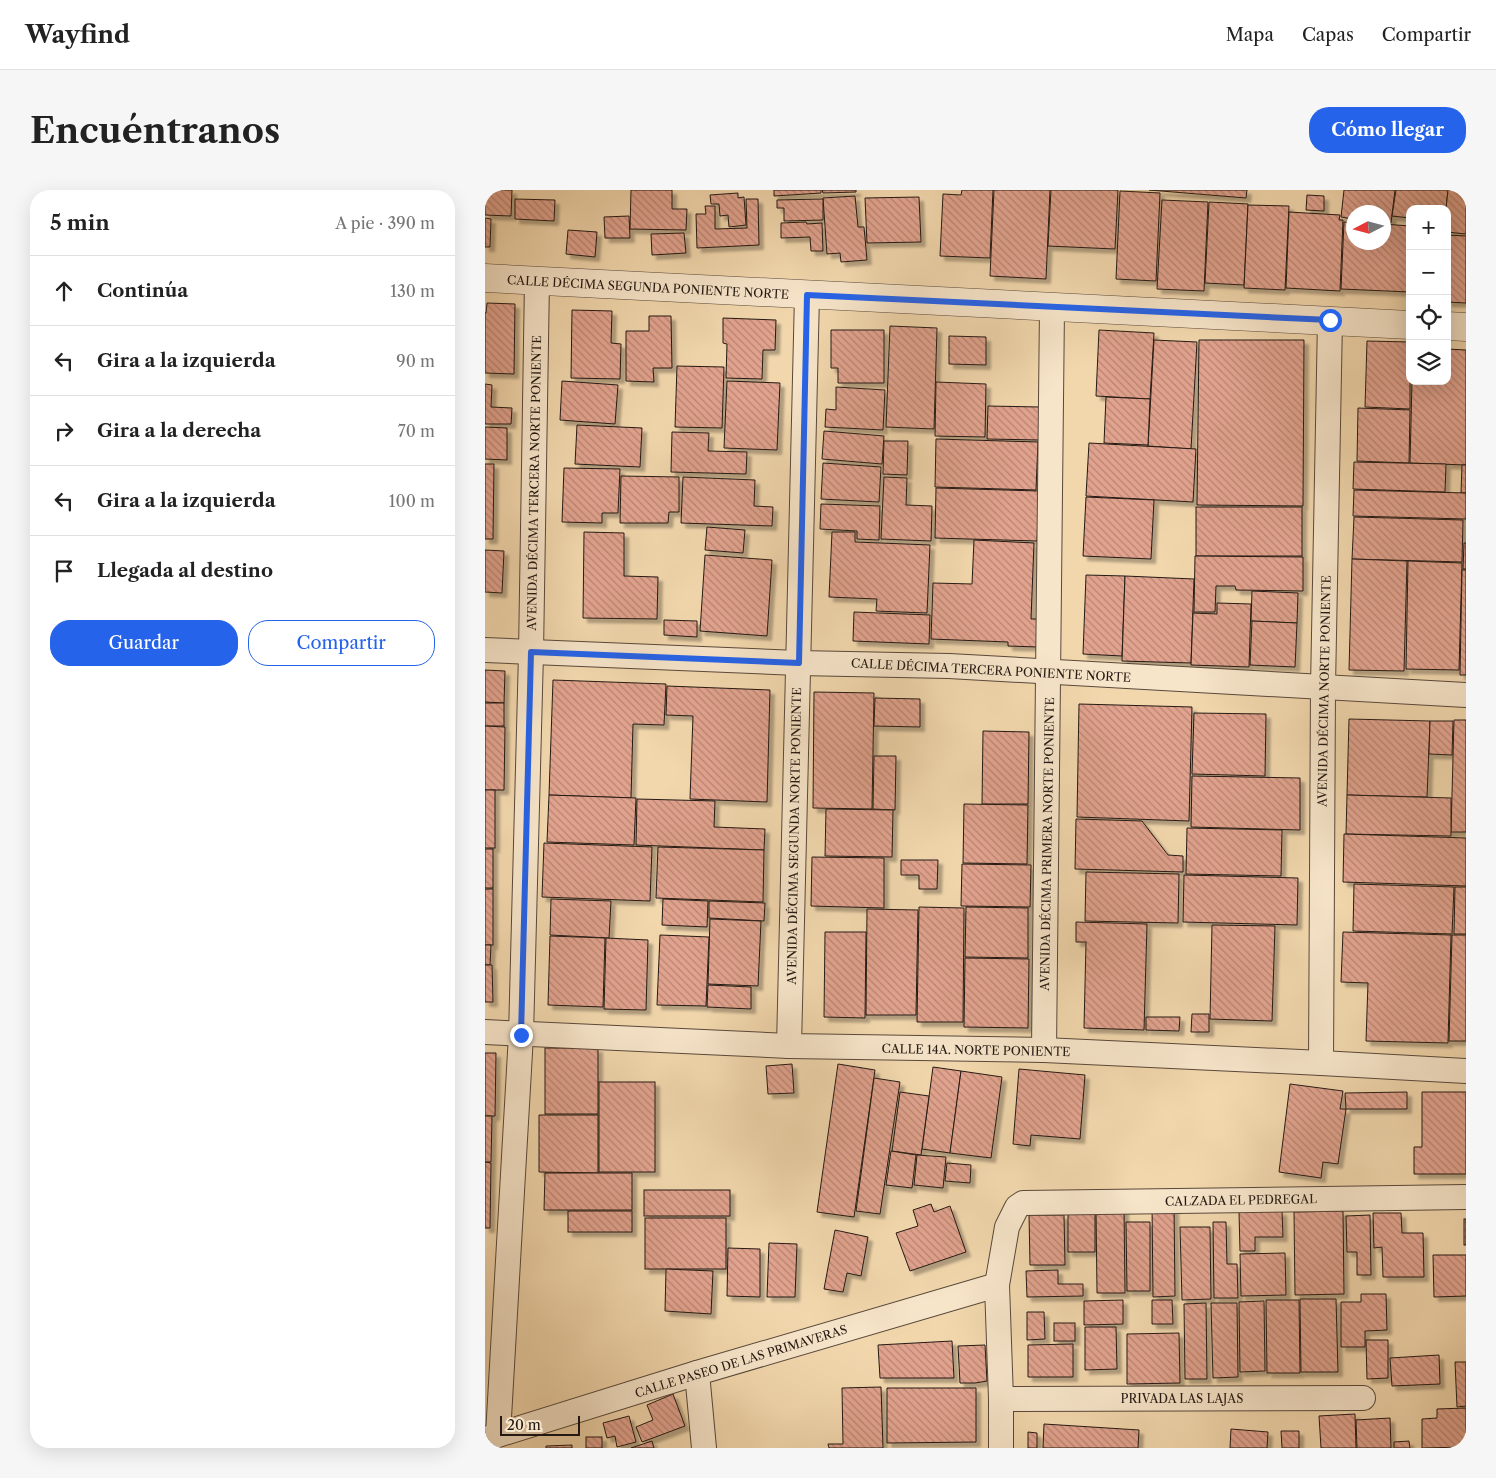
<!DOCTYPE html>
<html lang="es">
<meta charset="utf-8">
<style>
body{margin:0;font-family:"Libre Caslon Text",serif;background:#f6f6f6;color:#222}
.controls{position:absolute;right:15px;top:15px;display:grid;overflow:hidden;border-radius:10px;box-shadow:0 5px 20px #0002}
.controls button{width:45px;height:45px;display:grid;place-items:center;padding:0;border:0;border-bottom:1px solid #e0e0e0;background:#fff;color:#222;font:25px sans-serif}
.compass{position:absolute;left:861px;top:15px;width:45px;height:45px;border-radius:50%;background:#fff;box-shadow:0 5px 20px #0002;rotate:264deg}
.scale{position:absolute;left:15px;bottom:12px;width:80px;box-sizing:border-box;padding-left:5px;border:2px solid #241913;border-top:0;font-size:14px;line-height:18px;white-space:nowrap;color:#241913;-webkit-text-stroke:4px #f7e5ca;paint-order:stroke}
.stop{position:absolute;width:15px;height:15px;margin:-11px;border:4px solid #2563eb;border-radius:50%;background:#fff}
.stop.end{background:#2563eb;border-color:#fff;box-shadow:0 1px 5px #0008}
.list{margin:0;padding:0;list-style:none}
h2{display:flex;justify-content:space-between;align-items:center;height:65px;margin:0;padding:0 20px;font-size:21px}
h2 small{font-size:16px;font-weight:400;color:#767676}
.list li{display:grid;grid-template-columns:32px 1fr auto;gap:15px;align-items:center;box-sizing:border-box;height:70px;padding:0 20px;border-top:1px solid #e0e0e0}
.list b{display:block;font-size:19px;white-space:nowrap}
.list em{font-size:16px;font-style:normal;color:#767676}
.actions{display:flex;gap:10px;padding:15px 20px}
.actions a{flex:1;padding:11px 0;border:1px solid #2563eb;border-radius:20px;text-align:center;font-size:18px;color:#2563eb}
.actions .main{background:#2563eb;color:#fff}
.icon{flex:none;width:28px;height:28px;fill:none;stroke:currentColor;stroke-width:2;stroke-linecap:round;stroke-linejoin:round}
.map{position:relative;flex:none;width:981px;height:1258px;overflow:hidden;border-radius:20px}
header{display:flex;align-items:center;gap:30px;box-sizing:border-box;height:70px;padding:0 25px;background:#fff;border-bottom:1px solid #e0e0e0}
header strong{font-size:24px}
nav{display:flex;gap:28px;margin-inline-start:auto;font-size:18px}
.intro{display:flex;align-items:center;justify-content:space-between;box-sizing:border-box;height:120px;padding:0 30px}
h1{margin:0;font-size:35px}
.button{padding:12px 22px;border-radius:20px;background:#2563eb;color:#fff;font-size:18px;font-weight:700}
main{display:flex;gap:30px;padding:0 30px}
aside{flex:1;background:#fff;border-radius:20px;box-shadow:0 5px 20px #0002}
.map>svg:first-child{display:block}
</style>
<header>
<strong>Wayfind</strong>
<nav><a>Mapa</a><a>Capas</a><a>Compartir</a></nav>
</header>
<div class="intro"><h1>Encuéntranos</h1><a class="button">Cómo llegar</a></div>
<main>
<aside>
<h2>5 min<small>A pie · 390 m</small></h2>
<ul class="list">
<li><svg class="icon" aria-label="ahead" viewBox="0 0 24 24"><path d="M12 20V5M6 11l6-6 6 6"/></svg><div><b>Continúa</b></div><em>130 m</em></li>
<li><svg class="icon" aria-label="left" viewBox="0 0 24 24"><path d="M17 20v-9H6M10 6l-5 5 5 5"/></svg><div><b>Gira a la izquierda</b></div><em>90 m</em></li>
<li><svg class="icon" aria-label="right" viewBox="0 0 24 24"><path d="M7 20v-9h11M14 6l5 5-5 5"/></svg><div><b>Gira a la derecha</b></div><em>70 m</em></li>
<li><svg class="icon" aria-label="left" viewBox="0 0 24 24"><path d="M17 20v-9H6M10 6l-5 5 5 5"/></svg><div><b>Gira a la izquierda</b></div><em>100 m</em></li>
<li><svg class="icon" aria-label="arrive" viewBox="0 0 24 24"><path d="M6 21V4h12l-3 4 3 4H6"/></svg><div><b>Llegada al destino</b></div></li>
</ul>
<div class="actions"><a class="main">Guardar</a><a>Compartir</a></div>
</aside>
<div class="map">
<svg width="981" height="1258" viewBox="0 0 981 1258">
<defs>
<pattern id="building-back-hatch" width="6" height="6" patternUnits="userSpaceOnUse" patternTransform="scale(1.25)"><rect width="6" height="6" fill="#e2a38e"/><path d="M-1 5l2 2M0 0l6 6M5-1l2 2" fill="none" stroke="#b78473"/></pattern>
<filter id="shadow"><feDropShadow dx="4.5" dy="4.5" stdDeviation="1" flood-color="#0004"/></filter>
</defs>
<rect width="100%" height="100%" fill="#f2d7ad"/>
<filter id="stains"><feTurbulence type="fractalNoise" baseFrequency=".004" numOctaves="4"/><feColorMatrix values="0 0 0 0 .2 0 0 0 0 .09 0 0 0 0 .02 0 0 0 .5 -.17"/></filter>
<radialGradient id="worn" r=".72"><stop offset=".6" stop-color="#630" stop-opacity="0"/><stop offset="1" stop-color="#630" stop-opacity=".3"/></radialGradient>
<g fill="url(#building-back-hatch)" stroke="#241913" filter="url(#shadow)">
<polygon points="0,0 27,0 26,26 0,25"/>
<polygon points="146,0 187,0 187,19 202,19 201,40 145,39"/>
<polygon points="289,0 336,0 336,3 289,6"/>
<polygon points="337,0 371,0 371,2 338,3"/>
<polygon points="477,0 508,0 505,68 455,66 458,4 476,5"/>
<polygon points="509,0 565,0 561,89 505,86"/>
<polygon points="566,0 633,0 630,59 563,56"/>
<polygon points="664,0 762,0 761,8"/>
<polygon points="859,0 910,0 906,33 898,32 898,22 868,22 868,29 856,27"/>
<polygon points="911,0 963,0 961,19 925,19 925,28 907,26"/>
<polygon points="963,0 981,0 981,44 962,42 962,19 961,19"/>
<polygon points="635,1 675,3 671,91 631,89"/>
<polygon points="253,3 253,8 259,7 261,35 244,37 243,25 235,26 234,14 226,14 225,5"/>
<polygon points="822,5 839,6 839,21 821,20"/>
<polygon points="370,6 373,37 379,37 382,70 356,72 355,63 342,64 338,8"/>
<polygon points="434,7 436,52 382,53 380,8"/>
<polygon points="30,9 70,10 69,31 30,29"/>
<polygon points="261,9 273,9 274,55 212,58 211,24 221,24 220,16 230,16 230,39 262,38"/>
<polygon points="338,9 338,30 299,31 299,18 292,18 292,10"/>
<polygon points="677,10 723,12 719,101 672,99"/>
<polygon points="724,12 763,14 759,95 720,93"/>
<polygon points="763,15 804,16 800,100 759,98"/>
<polygon points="804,22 855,25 854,30 858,30 855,101 801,98"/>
<polygon points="144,26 145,48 120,48 119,27"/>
<polygon points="0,28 6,29 5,57 0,57"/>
<polygon points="321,32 322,34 337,33 338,61 326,61 325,47 296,48 296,33"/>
<polygon points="859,32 868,33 868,52 898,52 898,34 925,36 925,102 856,99"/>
<polygon points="83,40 112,42 110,67 81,64"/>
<polygon points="199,43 201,63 167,65 166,44"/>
<polygon points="962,45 981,46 981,113 962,112"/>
<polygon points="2,113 30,114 29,184 0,183 0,123 1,123"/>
<polygon points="87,120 127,121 126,153 136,154 135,189 86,188"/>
<polygon points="164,126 186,126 187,178 168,178 169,192 141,191 141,141 164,141"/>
<polygon points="238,128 291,130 290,160 278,160 277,189 241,188 242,154 238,153"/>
<polygon points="405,136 452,138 449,239 401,237"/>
<polygon points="346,140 399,140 399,193 353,193 353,178 346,178"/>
<polygon points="614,140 669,143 665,209 611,206"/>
<polygon points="464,146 501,147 501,175 464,174"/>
<polygon points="669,150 712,152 706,259 663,256"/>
<polygon points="714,150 819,150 818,316 712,315"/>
<polygon points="882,151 925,152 925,219 880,217"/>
<polygon points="962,159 981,160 981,275 925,273 927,191 962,191"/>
<polygon points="192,176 239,177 237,238 190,237"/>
<polygon points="77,191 133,195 130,234 75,230"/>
<polygon points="242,191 295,193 292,260 239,258"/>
<polygon points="451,192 501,194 500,247 450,246"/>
<polygon points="0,194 7,195 6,217 27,218 26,234 0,234"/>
<polygon points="351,197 400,200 398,240 340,237 341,219 351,220"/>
<polygon points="621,207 665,209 663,255 619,253"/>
<polygon points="503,216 555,217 554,250 502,249"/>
<polygon points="873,218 925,220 924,273 872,271"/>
<polygon points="92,235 157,238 155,277 90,274"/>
<polygon points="0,237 22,238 22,270 0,269"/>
<polygon points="339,241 399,246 397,274 337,269"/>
<polygon points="187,242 224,243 223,261 262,262 261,284 186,282"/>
<polygon points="451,249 553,252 551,300 450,297"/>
<polygon points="399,251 423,251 422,285 398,284"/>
<polygon points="604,253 711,259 708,312 601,306"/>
<polygon points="869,272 961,274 960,302 868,299"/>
<polygon points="338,273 396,277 394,312 336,309"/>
<polygon points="0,274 9,274 8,349 0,349"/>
<polygon points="977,275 981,275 981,303 976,303"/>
<polygon points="79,278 135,279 133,323 117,323 117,333 77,332"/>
<polygon points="136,286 194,287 194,322 184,322 183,333 135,333"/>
<polygon points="198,287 270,290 269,316 288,317 287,336 196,333"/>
<polygon points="399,287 422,288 421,315 447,316 446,351 396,349"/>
<polygon points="451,298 554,301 552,351 450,348"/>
<polygon points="869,300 981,303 981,329 868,326"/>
<polygon points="601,307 669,310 666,369 598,366"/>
<polygon points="336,314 395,316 394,350 372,349 372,341 335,339"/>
<rect x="711" y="317" width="106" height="49"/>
<polygon points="869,327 978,330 977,372 867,369"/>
<polygon points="222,337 260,340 258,363 220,360"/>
<polygon points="99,342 139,343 139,386 173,387 172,429 98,428"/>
<polygon points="347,342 370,342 370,352 445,355 442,423 391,421 392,409 344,407"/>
<polygon points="489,350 549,353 546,429 554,429 553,457 523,456 523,452 446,449 448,393 487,394"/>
<polygon points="979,353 981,353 981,379 978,379"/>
<polygon points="0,360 19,361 17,403 0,402"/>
<polygon points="220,365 287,370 282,446 215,441"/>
<polygon points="710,366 818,367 818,401 751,400 750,396 731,396 730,422 709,422"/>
<polygon points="867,369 922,371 919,481 864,480"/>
<polygon points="923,371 977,373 974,480 921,479"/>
<polygon points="977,380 981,380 981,485 975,485"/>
<polygon points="601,385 640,386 637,466 598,464"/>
<polygon points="640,386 709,389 706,473 637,471"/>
<polygon points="767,401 813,403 812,433 766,431"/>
<polygon points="732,413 766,414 764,477 706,475 708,423 732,424"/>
<polygon points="369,422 445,425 444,454 368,451"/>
<polygon points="179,430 212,431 212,447 179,445"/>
<polygon points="767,431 812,433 810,477 765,475"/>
<polygon points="0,480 20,481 19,513 0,512"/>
<polygon points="68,490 181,494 179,535 148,534 146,608 64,605"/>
<polygon points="182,496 285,500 282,612 205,609 208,526 181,525"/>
<polygon points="329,502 389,503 387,619 328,618"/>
<polygon points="390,508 435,509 435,537 389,536"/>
<rect x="0" y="513" width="19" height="23"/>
<polygon points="594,514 707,517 704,631 592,627"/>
<polygon points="709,523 781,524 780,586 707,584"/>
<polygon points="864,529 945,531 942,607 862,605"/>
<polygon points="969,530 981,530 981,642 966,642"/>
<polygon points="945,531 968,531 967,565 944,564"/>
<polygon points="0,536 20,537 19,600 0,600"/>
<polygon points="498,541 544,542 543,614 497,614"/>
<polygon points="389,566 411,566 410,620 388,619"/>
<polygon points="707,586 815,588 815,640 706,637"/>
<rect x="0" y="600" width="10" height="58"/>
<polygon points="64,605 151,608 149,655 62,652"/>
<polygon points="862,605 966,608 966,646 861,644"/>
<polygon points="152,609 230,611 229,637 280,639 279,660 151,655"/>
<polygon points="479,614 543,615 542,674 478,673"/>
<polygon points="341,619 408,620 407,667 340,666"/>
<polygon points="591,629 657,631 683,665 698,666 698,682 590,679"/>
<polygon points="702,638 797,640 796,686 701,684"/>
<polygon points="859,644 981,648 981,696 858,692"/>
<polygon points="59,653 167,657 165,711 57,707"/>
<polygon points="173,657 279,660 278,712 171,708"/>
<rect x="0" y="659" width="8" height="39"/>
<polygon points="327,667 399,668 399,718 326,716"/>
<polygon points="416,670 453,670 452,699 434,699 434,685 416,685"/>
<polygon points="477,674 546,675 545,717 476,716"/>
<polygon points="601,682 694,684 693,733 600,731"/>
<polygon points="699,685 813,688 812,735 698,732"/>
<polygon points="869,694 969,697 967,744 868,741"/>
<polygon points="970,697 981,697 981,744 969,744"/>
<rect x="0" y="699" width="8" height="56"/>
<polygon points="66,709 126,711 124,748 65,745"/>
<polygon points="178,709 223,711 222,737 177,735"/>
<polygon points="224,711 280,713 279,731 224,728"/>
<polygon points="434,717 479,718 478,832 432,832"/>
<polygon points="481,717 543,718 543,768 480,767"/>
<polygon points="382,719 433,720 431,825 381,825"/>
<polygon points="225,729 276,731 273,796 223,794"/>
<polygon points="591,732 662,734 659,840 599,838 601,752 591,752"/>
<polygon points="727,735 790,736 787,831 725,829"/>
<polygon points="340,742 381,742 380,828 339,827"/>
<polygon points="858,742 966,745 963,853 881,851 883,793 856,792"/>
<polygon points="175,745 224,747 221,816 172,815"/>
<polygon points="967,745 981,745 981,851 964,851"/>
<polygon points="65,746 120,748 118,817 63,815"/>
<polygon points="121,748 163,750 161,820 119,819"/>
<polygon points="0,755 6,755 5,775 0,775"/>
<polygon points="480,768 544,769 543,838 479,837"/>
<polygon points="0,775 7,775 8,812 0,812"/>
<polygon points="223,795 266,797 266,819 222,817"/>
<polygon points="707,824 724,824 724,842 706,842"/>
<polygon points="661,827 695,827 694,841 661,840"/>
<rect x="60" y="858" width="53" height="66"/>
<polygon points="0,863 11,863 10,926 0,926"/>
<polygon points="307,874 309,903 283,904 281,876"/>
<polygon points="353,874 390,880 369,1027 332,1022"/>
<polygon points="448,877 476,881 465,963 437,959"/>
<polygon points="534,879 600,885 595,949 546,945 545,956 528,954"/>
<polygon points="476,881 517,887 506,968 465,963"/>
<polygon points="389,888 415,892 395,1024 371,1021"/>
<rect x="114" y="892" width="56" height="90"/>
<polygon points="805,894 858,901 855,919 861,919 853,974 838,972 836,988 794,982"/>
<polygon points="415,902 444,906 436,965 407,961"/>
<polygon points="922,902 922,919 861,919 860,903"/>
<polygon points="937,902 981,902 981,984 929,984 929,957 937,957"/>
<polygon points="54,925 113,925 113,983 54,982"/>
<polygon points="0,926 7,926 6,972 0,972"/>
<polygon points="406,961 431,965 427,998 401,995"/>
<polygon points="432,965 461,967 458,998 429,995"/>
<polygon points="0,972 6,973 5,1038 0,1038"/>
<polygon points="462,973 486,975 485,993 460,991"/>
<polygon points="60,983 147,983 147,1020 59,1020"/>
<rect x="159" y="1000" width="86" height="26"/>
<polygon points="446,1014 449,1022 465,1016 481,1062 425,1081 411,1043 433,1036 428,1020"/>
<polygon points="667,1016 689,1016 690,1106 668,1107"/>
<polygon points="639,1017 640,1103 612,1103 611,1018"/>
<polygon points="610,1019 610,1062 583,1062 583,1020"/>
<rect x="83" y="1021" width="64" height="21"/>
<polygon points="797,1021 798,1047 770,1047 770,1061 755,1061 754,1022"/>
<polygon points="858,1021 859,1104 810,1105 809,1022"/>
<polygon points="888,1023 916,1023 917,1043 938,1043 939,1087 898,1087 897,1057 889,1058"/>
<polygon points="544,1025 579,1025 580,1075 545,1075"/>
<polygon points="885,1025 886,1085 872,1085 872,1062 862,1062 861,1026"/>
<rect x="160" y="1028" width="81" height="51"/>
<rect x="979" y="1029" width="2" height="26"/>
<polygon points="641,1032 665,1032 665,1101 642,1101"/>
<polygon points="728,1032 741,1032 742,1074 752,1074 753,1108 729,1108"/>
<polygon points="695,1037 725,1037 726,1109 697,1110"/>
<polygon points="350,1040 383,1047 376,1086 362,1083 358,1102 339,1099"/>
<polygon points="284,1053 312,1054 310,1107 282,1107"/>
<polygon points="243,1058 275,1059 275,1107 242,1106"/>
<polygon points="800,1063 801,1105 756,1106 755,1064"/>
<polygon points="948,1065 981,1065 981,1106 949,1107"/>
<polygon points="181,1079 228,1081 226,1124 180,1121"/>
<polygon points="573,1080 573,1094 598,1094 598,1106 542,1107 541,1081"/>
<polygon points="876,1104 901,1104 902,1140 880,1141 880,1157 856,1157 856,1112 876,1112"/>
<polygon points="815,1109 851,1109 853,1182 816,1182"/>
<polygon points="638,1110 638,1134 599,1135 599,1111"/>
<polygon points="667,1110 687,1110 688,1134 667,1134"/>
<polygon points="781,1110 814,1110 815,1183 782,1183"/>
<polygon points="779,1111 780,1181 755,1182 754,1112"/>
<polygon points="721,1113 722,1189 700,1189 699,1114"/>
<polygon points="726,1113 752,1113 753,1187 728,1188"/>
<polygon points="542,1122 559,1122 560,1149 542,1150"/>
<rect x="569" y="1133" width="21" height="18"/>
<polygon points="600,1137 631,1137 632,1179 600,1180"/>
<polygon points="694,1143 695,1193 642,1194 642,1144"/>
<polygon points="881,1150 903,1150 903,1188 882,1189"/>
<polygon points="467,1151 469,1188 395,1188 393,1155"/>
<polygon points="588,1154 588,1187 543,1187 543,1155"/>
<polygon points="500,1155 502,1191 490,1193 475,1193 473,1156"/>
<polygon points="954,1165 955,1194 907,1196 905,1168"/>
<polygon points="970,1172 981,1172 981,1216 972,1217"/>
<polygon points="396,1197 398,1258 344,1258 343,1254 358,1254 357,1198"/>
<polygon points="402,1198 491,1198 491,1252 402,1253"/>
<polygon points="188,1204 200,1236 157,1252 151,1237 168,1230 162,1215"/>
<polygon points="981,1218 981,1257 937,1258 937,1229 952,1228 952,1219"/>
<polygon points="870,1224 871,1258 836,1258 834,1226"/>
<polygon points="144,1226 151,1252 132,1257 130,1246 122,1248 118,1233"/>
<polygon points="905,1228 906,1258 872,1258 871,1230"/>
<polygon points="559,1234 654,1240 653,1258 558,1258"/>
<polygon points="746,1239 783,1242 782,1258 745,1258"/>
<polygon points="796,1241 814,1241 814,1258 797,1258"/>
<polygon points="543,1242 552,1243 552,1258 543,1258"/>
<rect x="101" y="1247" width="16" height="11"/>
<polygon points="167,1251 169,1258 146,1258"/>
<polygon points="924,1251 925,1258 909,1258 909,1252"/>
<polygon points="87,1255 87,1258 61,1258 61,1256"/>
</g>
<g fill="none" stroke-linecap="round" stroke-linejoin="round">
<defs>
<g id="minor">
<polyline points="0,460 313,473 464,476 981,505"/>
<polyline points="0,842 304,856 559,860 836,873 981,881"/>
<polyline points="304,856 322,105"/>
<polyline points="559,860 567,117"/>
<polyline points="836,873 838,497 845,130"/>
<polyline points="212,1183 219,1258"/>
<polyline points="516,1209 878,1208"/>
<polyline points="13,1245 36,845 46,463 52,90"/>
<polyline points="0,1249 212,1183 512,1095"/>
<polyline points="516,1258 516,1209 512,1095 522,1037 532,1017 538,1013 981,1007"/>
</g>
<g id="tertiary">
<polyline points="0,88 925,135"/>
<polyline points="962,136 981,137"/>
</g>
</defs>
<use href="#minor" stroke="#58483a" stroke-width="26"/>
<use href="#tertiary" stroke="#58483a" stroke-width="29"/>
<use href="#minor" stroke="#f7e5ca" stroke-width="24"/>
<use href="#tertiary" stroke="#f7e5ca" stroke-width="28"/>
</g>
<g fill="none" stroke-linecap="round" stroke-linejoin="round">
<polyline stroke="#2563eb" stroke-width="6" points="36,845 46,462 314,473 322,105 845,130"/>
</g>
<g text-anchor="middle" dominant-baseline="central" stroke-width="5" stroke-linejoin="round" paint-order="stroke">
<g font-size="12" fill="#241913" stroke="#f7e5ca">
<text transform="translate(163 97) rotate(3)">CALLE DÉCIMA SEGUNDA PONIENTE NORTE</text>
<text transform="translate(49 293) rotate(-89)">AVENIDA DÉCIMA TERCERA NORTE PONIENTE</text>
<text transform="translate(506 480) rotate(3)">CALLE DÉCIMA TERCERA PONIENTE NORTE</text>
<text transform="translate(839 501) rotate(-89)">AVENIDA DÉCIMA NORTE PONIENTE</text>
<text transform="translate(309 646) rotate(-89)">AVENIDA DÉCIMA SEGUNDA NORTE PONIENTE</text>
<text transform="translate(562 654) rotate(-89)">AVENIDA DÉCIMA PRIMERA NORTE PONIENTE</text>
<text transform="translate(491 860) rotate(1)">CALLE 14A. NORTE PONIENTE</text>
<text transform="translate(756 1010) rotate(-1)">CALZADA EL PEDREGAL</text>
<text transform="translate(256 1171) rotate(-17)">CALLE PASEO DE LAS PRIMAVERAS</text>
<text x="697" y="1208">PRIVADA LAS LAJAS</text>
</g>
</g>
<rect width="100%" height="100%" filter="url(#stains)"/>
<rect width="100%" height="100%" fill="url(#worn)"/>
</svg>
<div class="controls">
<button>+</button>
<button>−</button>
<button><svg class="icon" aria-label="locate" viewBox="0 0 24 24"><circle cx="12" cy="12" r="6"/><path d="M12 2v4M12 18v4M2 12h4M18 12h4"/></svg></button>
<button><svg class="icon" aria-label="layers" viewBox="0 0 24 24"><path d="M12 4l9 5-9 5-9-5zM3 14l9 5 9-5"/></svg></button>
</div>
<svg class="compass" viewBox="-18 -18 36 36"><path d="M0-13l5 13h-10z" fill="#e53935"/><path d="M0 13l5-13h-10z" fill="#767676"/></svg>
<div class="scale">20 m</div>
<div class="stop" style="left:845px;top:130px"></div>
<div class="stop end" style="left:36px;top:845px"></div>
</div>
</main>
